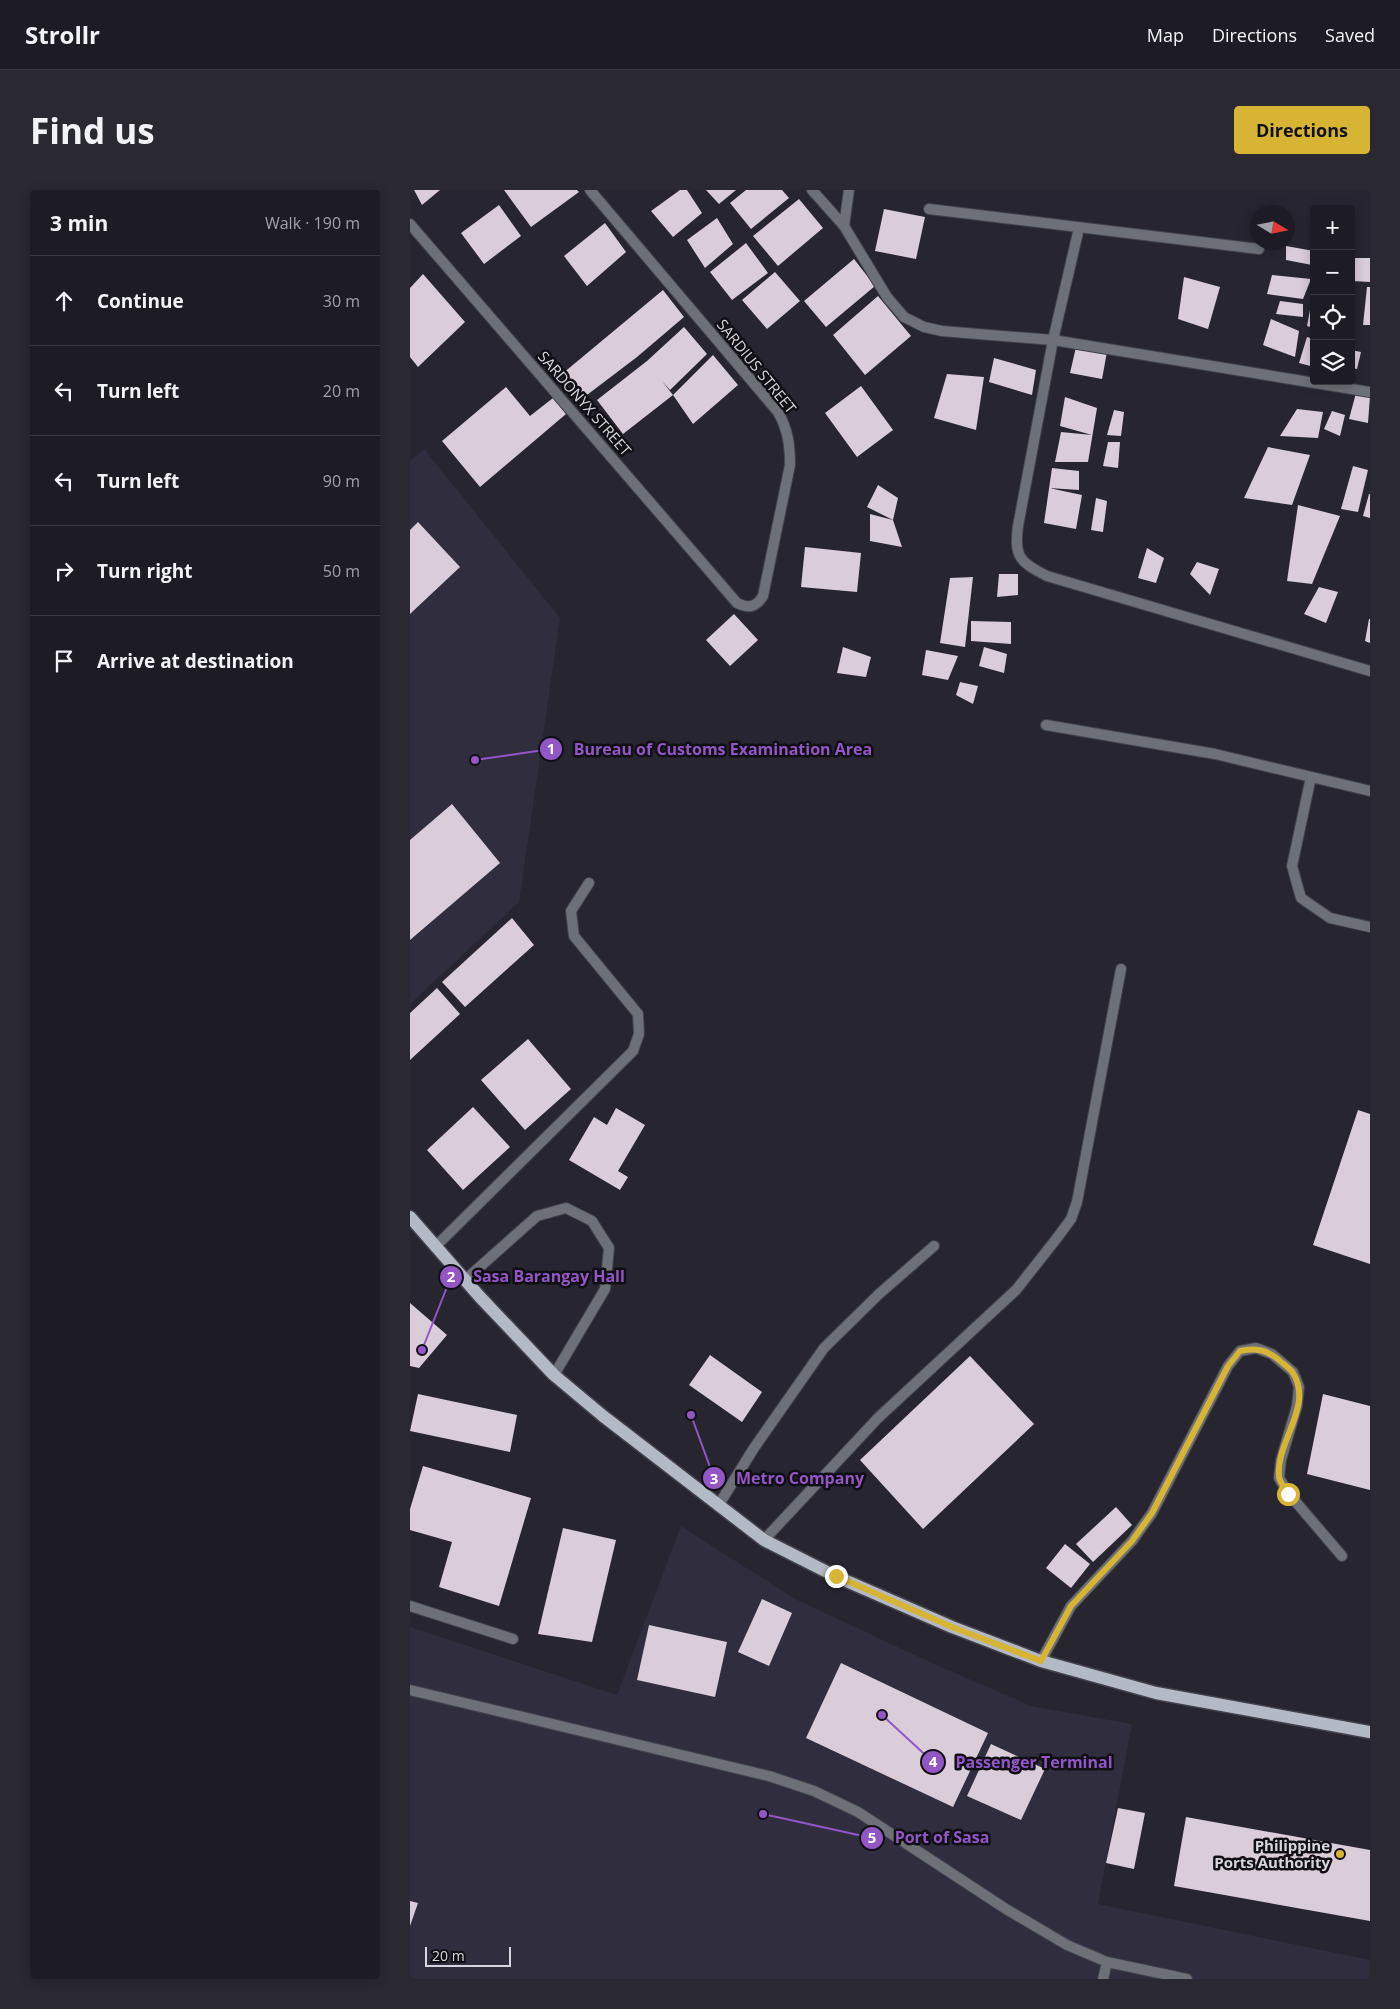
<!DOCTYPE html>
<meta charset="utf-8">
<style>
body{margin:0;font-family:"Open Sans",sans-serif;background:#2a2931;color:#f1f3f6}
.controls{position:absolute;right:15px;top:15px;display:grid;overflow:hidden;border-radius:5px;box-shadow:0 2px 12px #0003}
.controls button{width:45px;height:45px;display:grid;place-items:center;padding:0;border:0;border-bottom:1px solid #3b3a41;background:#1d1c24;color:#f1f3f6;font:25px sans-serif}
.compass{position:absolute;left:840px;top:15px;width:45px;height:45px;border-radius:50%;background:#1d1c24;box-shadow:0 2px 12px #0003;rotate:100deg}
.scale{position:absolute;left:15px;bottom:12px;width:86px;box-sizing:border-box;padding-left:5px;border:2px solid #d7d6de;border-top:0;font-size:14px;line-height:18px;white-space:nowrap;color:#d7d6de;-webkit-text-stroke:4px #100f14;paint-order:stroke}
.stop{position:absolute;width:15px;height:15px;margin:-11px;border:4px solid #d8b434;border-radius:50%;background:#fff}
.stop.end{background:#d8b434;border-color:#fff;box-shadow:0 1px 5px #0008}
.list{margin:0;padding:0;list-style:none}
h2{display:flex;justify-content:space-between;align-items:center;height:65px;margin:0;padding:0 20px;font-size:21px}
h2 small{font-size:16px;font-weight:400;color:#a0a1a6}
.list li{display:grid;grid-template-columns:32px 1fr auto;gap:15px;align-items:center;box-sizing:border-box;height:90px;padding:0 20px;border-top:1px solid #3b3a41}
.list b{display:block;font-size:19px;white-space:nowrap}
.list em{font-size:16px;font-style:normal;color:#a0a1a6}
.icon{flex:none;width:28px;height:28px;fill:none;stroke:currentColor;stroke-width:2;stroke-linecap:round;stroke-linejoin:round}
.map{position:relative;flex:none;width:960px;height:1789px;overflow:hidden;border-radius:5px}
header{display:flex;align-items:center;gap:30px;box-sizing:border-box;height:70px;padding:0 25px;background:#1d1c24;border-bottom:1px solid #3b3a41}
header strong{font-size:24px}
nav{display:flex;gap:28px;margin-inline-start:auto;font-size:18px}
.intro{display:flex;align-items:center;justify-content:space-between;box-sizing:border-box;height:120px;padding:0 30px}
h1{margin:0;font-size:35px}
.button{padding:12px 22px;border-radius:5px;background:#d8b434;color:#111;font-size:18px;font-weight:700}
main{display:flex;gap:30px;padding:0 30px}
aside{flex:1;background:#1d1c24;border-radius:5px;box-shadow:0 2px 12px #0003}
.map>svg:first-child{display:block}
</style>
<header>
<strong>Strollr</strong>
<nav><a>Map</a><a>Directions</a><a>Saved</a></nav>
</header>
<div class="intro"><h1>Find us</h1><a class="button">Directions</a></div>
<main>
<aside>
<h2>3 min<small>Walk · 190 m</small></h2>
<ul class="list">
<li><svg class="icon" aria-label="ahead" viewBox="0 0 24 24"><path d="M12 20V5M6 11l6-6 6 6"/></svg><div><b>Continue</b></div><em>30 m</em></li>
<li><svg class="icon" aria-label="left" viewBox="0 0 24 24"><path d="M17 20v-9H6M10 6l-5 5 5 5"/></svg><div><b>Turn left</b></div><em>20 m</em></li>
<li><svg class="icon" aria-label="left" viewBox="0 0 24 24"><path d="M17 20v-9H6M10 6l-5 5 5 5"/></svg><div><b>Turn left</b></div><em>90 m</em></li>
<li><svg class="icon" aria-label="right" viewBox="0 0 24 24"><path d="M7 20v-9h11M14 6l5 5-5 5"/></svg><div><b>Turn right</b></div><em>50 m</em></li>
<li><svg class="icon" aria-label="arrive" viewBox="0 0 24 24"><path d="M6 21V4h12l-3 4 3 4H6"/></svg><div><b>Arrive at destination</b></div></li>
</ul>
</aside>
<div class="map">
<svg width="960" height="1789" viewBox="0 0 960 1789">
<rect width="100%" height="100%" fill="#272530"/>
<g fill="#302d3e">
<polygon points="14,259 150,428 109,712 0,814 0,271"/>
<polygon points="271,1336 385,1409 522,1473 621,1516 722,1534 688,1714 960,1770 960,1789 0,1789 0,1437 207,1505"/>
</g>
<g fill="#d9cdd9">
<polygon points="4,0 30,0 12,15"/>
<polygon points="94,0 167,0 169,2 121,37"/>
<polygon points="270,0 277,0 292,23 263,47 241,21"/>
<polygon points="296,0 326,0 309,14"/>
<polygon points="336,0 372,0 379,8 341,39 320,13"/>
<polygon points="389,9 413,38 368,76 343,46"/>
<polygon points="89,15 111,46 74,74 51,43"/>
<polygon points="474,19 515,27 506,69 465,61"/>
<polygon points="307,28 323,54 295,78 277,50"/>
<polygon points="195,33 216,62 177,96 154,66"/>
<polygon points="336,53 358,83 322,110 300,82"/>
<polygon points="876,56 904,61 902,75 876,70"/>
<polygon points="945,68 960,68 960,92 942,91"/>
<polygon points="444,69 465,96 416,137 394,111"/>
<polygon points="365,82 390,111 357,139 332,110"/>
<polygon points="13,84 55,132 8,177 0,167 0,98"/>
<polygon points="862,85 901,89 893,109 857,104"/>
<polygon points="774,87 810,97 798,139 768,129"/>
<polygon points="957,97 960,97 960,135 953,135"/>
<polygon points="253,100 274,127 227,167 173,208 152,184"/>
<polygon points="468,106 501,146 455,185 423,145"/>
<polygon points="870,111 893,114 893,127 866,124"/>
<polygon points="900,120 904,122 904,138 897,136"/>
<polygon points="861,129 889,141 885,167 853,155"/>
<polygon points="274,137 297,164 260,200 252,191 263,205 303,165 328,195 283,234 263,205 213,244 187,210 237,171"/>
<polygon points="897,147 904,149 904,177 889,173"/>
<polygon points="666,157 697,162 692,189 660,183"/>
<polygon points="941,160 951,162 947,179 941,178"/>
<polygon points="584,168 626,180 622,205 579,192"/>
<polygon points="537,184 574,187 566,240 524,228"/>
<polygon points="451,196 483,240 447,267 415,223"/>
<polygon points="96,197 120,226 143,208 156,224 70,297 32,251"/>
<polygon points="946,203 960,206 958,233 939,229"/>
<polygon points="655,207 687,218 678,272 645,272 651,242 682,245 650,236"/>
<polygon points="887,219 913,222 908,248 870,246"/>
<polygon points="704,220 714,222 711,246 697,245"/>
<polygon points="922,221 935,225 930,246 914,239"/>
<polygon points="698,252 710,252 708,278 693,276"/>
<polygon points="858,257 900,265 882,315 834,308"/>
<polygon points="943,276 958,280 948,322 931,319"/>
<polygon points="642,278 669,281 669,300 639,298 672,305 666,339 634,333"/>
<polygon points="468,295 488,308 483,330 457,317"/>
<polygon points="959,304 960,304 960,328 953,326"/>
<polygon points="686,308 697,311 693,342 681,340"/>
<polygon points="888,315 930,326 902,394 877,391"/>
<polygon points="460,324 483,330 492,357 460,351"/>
<polygon points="8,332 50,377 0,424 0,340"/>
<polygon points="395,357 451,363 447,402 391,397"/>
<polygon points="737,358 754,368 746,393 728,388"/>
<polygon points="787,372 809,379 800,405 780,384"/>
<polygon points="589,384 608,384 608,405 587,407"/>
<polygon points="563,387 555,457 530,453 540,388"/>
<polygon points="909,397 928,402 916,433 894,424"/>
<polygon points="324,424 348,450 320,476 296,450"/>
<polygon points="959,429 960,429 960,453 955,451"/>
<polygon points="561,431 601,432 601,454 561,451"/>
<polygon points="433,457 461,467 456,487 427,483"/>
<polygon points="574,457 597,464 594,483 569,476"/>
<polygon points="516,460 548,466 538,490 512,485"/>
<polygon points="550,492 568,496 563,514 546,505"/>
<polygon points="42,614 90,673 0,750 0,650"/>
<polygon points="102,728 124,755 55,817 32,792"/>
<polygon points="27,798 50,824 0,870 0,823"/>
<polygon points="118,849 161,899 115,940 71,890"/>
<polygon points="63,917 100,957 53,1000 17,960"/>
<polygon points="206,918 235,935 208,981 218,987 210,1000 159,970 184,927 197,935"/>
<polygon points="948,920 960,924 960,1074 903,1055"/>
<polygon points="0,1113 37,1145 9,1178 0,1176"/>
<polygon points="300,1165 352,1202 332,1232 279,1195"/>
<polygon points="560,1166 624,1234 513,1339 450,1270"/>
<polygon points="8,1204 107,1225 100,1262 0,1241"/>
<polygon points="913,1204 960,1216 960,1300 897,1284"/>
<polygon points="13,1276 121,1308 89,1416 29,1397 42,1352 0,1340 0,1319"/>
<polygon points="706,1317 722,1335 683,1372 666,1354"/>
<polygon points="153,1338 206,1350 182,1452 128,1444"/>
<polygon points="655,1354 680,1374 661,1398 636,1378"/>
<polygon points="352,1409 382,1423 359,1476 328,1462"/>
<polygon points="239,1435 317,1452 305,1507 227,1490"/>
<polygon points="431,1473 578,1543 543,1617 396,1548"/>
<polygon points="581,1554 635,1579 611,1630 557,1606"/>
<polygon points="708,1618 735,1623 724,1679 696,1673"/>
<polygon points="776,1627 960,1660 960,1731 764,1696"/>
<polygon points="0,1711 8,1713 0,1736"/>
</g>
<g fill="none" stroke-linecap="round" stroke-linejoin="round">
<defs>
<g id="service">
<polyline points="636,535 805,564 960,601"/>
<polyline points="901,587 882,676 891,708 920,728 960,737"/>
<polyline points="26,1056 223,861 229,844 228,824 164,746 161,721 179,693"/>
<polyline points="55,1090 127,1026 156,1018 182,1031 199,1058 195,1099 144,1185"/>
<polyline points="308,1316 344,1258 414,1158 469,1104 524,1056"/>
<polyline points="354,1350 468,1228 606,1100 647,1048 661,1029 667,1012 711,779"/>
<polyline points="0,1416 103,1449"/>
<polyline points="631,1471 661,1416 722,1351 742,1323 818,1176 830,1161 846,1158 862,1164 883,1182 889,1197 887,1216 871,1270 869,1288 879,1304 932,1366"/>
<polyline points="697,1772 777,1789"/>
</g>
<g id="minor">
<polyline points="402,0 434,36 477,107 494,127 514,137 532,141 643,150 960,202"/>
<polyline points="519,19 849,59"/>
<path d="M0,34L327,413C339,419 346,417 353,406L380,275C380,255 378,240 368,222L180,0"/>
<polyline points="434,36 439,0"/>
<path d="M669,38L643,150L608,336C604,366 609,372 637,386L960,481"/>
</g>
<polyline id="tertiary" points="0,1500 359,1586 404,1601 448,1622 596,1719 657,1755 697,1772 693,1789"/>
<polyline id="primary" points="0,1027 70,1107 144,1185 193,1226 354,1350 425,1386 542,1437 631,1471 746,1503 960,1542"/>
</defs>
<use href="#service" stroke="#43414c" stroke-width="12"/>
<use href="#minor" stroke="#43414c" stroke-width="12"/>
<use href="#tertiary" stroke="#43414c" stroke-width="12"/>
<use href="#primary" stroke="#43414c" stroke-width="15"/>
<use href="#service" stroke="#6d7076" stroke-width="10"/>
<use href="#minor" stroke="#6d7076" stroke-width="10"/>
<use href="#tertiary" stroke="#6d7076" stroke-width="10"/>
<use href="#primary" stroke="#b4bac5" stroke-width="12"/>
</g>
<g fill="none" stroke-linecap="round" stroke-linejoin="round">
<path stroke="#d8b434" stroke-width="6" d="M426,1386L542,1437L631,1471L661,1416L722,1351L742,1323L818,1176L830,1161C846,1158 856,1159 869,1170C873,1174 880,1178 883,1183C904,1216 865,1253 869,1287C870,1293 876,1299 878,1304"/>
</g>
<circle fill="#d8b434" stroke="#100f14" stroke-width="2" cx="930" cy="1664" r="5"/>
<g text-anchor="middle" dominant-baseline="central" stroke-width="5" stroke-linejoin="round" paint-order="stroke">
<g font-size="15" fill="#d7d6de" stroke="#100f14">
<text transform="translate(347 176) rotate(51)">SARDIUS STREET</text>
<text transform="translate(175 213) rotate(49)">SARDONYX STREET</text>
</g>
<g font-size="15" font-weight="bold" fill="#d7d6de" stroke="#100f14" text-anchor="end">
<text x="920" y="1655">Philippine<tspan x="920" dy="17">Ports Authority</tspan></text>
</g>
</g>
<path fill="none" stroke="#9256c7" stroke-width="2" d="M65 570L141 559M12 1160L41 1087M281 1225L304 1288M472 1525L523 1572M353 1624L462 1648"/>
<g fill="#9256c7" stroke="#100f14" stroke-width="2">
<circle cx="65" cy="570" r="5"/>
<circle cx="12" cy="1160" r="5"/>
<circle cx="281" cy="1225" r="5"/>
<circle cx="472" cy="1525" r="5"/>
<circle cx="353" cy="1624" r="5"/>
<circle cx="141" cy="559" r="12"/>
<circle cx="41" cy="1087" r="12"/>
<circle cx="304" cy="1288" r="12"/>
<circle cx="523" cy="1572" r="12"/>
<circle cx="462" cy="1648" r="12"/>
</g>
<g font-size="15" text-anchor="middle" font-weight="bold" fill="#fff">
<text x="141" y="564">1</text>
<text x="41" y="1092">2</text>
<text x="304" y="1294">3</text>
<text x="523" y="1577">4</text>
<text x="462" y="1653">5</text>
</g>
<g font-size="16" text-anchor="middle" font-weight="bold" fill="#9256c7" stroke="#100f14" stroke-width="5" stroke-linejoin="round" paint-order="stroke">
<text x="313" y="565">Bureau of Customs Examination Area</text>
<text x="139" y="1092">Sasa Barangay Hall</text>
<text x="390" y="1294">Metro Company</text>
<text x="624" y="1578">Passenger Terminal</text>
<text x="532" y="1653">Port of Sasa</text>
</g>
</svg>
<div class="controls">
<button>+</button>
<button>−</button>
<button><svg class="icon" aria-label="locate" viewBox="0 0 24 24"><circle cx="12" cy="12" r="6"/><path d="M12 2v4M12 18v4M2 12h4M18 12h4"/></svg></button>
<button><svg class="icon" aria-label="layers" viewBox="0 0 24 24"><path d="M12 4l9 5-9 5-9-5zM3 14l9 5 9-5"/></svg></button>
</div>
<svg class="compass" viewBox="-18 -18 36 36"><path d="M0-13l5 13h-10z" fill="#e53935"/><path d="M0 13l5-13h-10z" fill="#a0a1a6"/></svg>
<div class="scale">20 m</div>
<div class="stop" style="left:878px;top:1304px"></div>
<div class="stop end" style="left:426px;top:1386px"></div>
</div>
</main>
